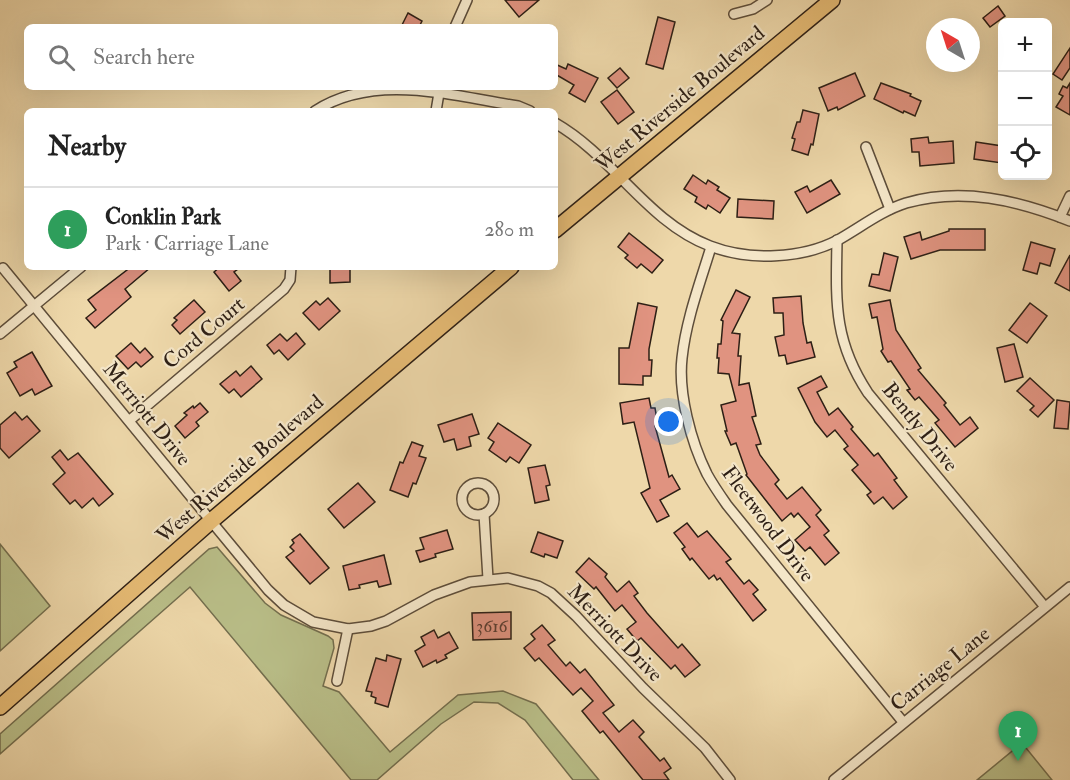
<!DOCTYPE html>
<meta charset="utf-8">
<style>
body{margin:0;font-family:"IM FELL Double Pica",serif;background:#f6f6f6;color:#222}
.controls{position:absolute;right:18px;top:18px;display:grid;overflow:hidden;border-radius:9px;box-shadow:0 6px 24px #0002}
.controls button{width:54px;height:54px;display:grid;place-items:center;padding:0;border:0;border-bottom:2px solid #e0e0e0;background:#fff;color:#222;font:30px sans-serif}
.compass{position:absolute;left:926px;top:18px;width:54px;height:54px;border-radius:50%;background:#fff;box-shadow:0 6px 24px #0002;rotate:321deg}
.you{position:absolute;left:669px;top:422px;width:21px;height:21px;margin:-15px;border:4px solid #fff;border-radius:50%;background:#1a73e8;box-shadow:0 0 0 9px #1a73e833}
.badge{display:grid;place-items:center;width:39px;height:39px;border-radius:50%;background:#8f2418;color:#fff;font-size:20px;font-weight:700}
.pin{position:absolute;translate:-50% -50px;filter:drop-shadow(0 2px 3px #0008)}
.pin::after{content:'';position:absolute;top:32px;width:21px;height:18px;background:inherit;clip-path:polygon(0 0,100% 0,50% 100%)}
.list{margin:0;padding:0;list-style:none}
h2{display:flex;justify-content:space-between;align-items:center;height:78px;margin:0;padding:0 24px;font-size:26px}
h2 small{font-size:20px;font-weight:400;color:#767676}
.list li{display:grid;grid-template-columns:39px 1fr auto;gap:18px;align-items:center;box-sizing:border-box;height:84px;padding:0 24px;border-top:2px solid #e0e0e0}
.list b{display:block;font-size:22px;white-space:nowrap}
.list p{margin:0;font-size:20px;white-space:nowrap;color:#767676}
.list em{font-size:20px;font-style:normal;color:#767676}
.icon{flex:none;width:33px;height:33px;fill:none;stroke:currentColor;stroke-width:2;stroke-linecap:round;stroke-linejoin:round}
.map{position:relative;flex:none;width:1070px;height:780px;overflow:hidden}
.search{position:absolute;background:#fff;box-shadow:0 6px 24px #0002;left:24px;top:24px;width:534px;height:66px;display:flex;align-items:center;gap:15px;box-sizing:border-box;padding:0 21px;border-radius:9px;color:#767676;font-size:22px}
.panel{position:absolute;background:#fff;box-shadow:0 6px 24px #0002;left:24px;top:108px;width:534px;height:162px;border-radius:9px}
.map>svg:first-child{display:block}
</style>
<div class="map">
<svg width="1070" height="780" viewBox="0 0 1070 780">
<rect width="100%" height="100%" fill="#eed8aa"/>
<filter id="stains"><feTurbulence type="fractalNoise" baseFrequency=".00333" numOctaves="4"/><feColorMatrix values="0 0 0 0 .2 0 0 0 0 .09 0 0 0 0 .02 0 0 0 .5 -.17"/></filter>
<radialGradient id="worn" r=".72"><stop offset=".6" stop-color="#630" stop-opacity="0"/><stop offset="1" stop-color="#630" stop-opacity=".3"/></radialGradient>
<g fill="#b9be88" stroke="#736e4e" stroke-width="1.5">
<polygon points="0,544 50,606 0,651"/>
<polygon points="217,547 265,603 281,615 328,636 333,640 334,648 323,686 339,692 390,752 458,695 503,691 536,704 599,780 573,780 525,720 498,703 474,702 441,724 377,780 351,780 190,587 0,754 0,734 209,549"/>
<polygon points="1022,743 1052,780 977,780"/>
</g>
<g fill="#e09380" stroke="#2d1f15" stroke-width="1.5">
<polygon points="505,0 539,0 519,17"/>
<polygon points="998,6 1005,16 990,27 983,18"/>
<polygon points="408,13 422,21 419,27 401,27"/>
<polygon points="658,17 675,22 663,69 646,64"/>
<polygon points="1070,48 1070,68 1062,80 1053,74"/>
<polygon points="555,64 566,69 568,64 598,78 585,102 569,93 574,85 555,74"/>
<polygon points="620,68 629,78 617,88 608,78"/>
<polygon points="855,73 865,96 838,110 837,107 828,111 819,88"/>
<polygon points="881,83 911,94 910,96 921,101 915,116 904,111 903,113 874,99"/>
<polygon points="1070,83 1070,115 1056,107 1063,96 1059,94 1063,86 1067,88"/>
<polygon points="617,90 634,112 618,124 601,102"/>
<polygon points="803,110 819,114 813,145 811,144 808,155 792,150 795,139 792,138 797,122 800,122"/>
<polygon points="928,137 929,143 953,141 954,163 920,166 919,152 912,152 911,139"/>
<polygon points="976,142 1002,146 1002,163 974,159"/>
<polygon points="693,175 706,184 708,180 719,187 717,190 730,198 720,213 708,205 706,209 695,202 697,197 684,189"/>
<polygon points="831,180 840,194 807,213 795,192 807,186 810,192"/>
<polygon points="738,199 774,201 773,219 737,217"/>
<polygon points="949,229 985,229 985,250 940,250 911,259 904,237 920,232 922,240 949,231"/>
<polygon points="629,233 663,260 652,273 641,264 637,268 625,258 628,255 618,247"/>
<polygon points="1031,242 1055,249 1050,266 1040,263 1037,274 1023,270"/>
<polygon points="884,253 898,257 890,291 869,286 872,274 879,275"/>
<polygon points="1070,255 1070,291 1055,283"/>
<polygon points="131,267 151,267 125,289 131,297 95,328 86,318 96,310 88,300"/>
<polygon points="220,267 241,267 234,272 241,281 229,291 214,272"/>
<polygon points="350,267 350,282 330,283 330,268"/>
<polygon points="736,290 750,297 732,333 740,334 738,356 741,356 739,385 749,383 756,416 752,417 761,444 756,445 760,455 779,480 775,484 787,499 802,487 821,510 816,515 829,531 824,535 839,553 825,565 810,547 805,551 795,540 810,527 798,513 794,517 791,513 782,521 746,475 747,474 736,443 731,445 725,431 727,431 721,405 736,401 729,374 718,373 719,358 717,358 718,344 721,344 723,321 721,320"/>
<polygon points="801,296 803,323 807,343 811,342 815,357 787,364 785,355 779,356 775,337 784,335 783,313 774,313 773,298"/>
<polygon points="328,298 340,311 319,330 303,313 316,301 320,305"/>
<polygon points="194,300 205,312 180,334 172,325 177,320 174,318"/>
<polygon points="890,300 896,330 921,368 918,370 946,403 944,405 960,425 970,417 978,428 955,447 935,423 939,420 919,397 915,400 907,390 910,389 891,361 888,362 881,351 883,349 877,317 872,318 869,304"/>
<polygon points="638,303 657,307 649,349 649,360 652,360 651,376 643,376 643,385 619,384 619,348 629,348"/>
<polygon points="1030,303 1047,316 1027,343 1009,330"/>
<polygon points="296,333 305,344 288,360 279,350 274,354 267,345 280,334 287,341"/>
<polygon points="131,343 140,353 145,348 153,357 141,367 136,362 128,369 116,356"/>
<polygon points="1014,344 1023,377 1005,382 997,348"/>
<polygon points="32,352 52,386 35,395 32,389 20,396 7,373 17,367 14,362"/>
<polygon points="251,366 262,379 241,397 234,389 229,393 220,384 236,371 240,376"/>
<polygon points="821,376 827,387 817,392 829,415 838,408 853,427 851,429 874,456 878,453 884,461 897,478 894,480 907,497 893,509 883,497 874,504 867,495 871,492 852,470 858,465 844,449 848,446 835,430 827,437 815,422 798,388"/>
<polygon points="1030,378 1054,400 1038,417 1030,410 1034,406 1017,391"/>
<polygon points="649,398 651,408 655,408 658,425 655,426 669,477 672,475 680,489 660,500 669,516 657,522 641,493 650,488 634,422 623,424 620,403"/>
<polygon points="1057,400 1070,402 1068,429 1054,428"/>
<polygon points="200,403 208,412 196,422 199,426 185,438 175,426 187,415 184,413 193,406 194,408"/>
<polygon points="15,412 22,420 27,416 40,431 9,458 0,448 0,425"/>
<polygon points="472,414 479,434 469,437 471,446 457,450 454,439 444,442 438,425"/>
<polygon points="498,423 531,445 519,463 510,457 506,462 489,450 494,442 488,438"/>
<polygon points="412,442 423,446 419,456 426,458 416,484 413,483 408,497 390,490 400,462 403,463"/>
<polygon points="60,450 68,460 78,453 113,494 99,506 93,498 82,508 75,500 70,504 53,484 65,473 52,457"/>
<polygon points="545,465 550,485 546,486 549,500 535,503 528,468"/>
<polygon points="358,483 375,502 344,528 328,509"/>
<polygon points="687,523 698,537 707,531 731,559 726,562 744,584 749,580 758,590 753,594 766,610 753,621 720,578 717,580 714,575 709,579 692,558 690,560 682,549 685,547 674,533"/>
<polygon points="447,530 453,549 435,554 436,557 420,562 416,551 424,549 420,538"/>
<polygon points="538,532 563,541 557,558 545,554 544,557 531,552"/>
<polygon points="300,534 329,568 310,584 286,557 294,551 290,547 294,543 292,540"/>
<polygon points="384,555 391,584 379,587 377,581 359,585 360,588 349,590 343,566"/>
<polygon points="589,558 607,574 605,577 617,592 629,581 638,593 634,596 647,613 678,648 682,644 700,665 685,677 675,665 671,669 641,638 637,641 627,629 636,622 622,605 615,611 596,587 594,589 576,572"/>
<polygon points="511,612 511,639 473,640 472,613"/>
<polygon points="542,625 555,640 548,645 566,666 570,662 580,673 585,669 614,705 603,713 619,732 633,720 644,732 639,737 660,761 664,758 671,768 664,773 669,780 643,780 603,731 600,733 582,711 593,701 581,688 573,695 539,658 535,661 524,648 535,639 531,634"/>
<polygon points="434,630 438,638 449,632 458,648 445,655 447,658 437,663 436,660 423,667 415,651 425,645 421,637"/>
<polygon points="387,655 401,659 388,707 375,703 376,698 371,696 372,692 366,691 376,658 386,661"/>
</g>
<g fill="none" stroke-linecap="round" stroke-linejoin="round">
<defs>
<g id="minor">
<polyline points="734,14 753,9 767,0"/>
<polyline points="455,27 467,0"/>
<path d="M315,111C375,72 452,96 518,106L530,111"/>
<polyline points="436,111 440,87"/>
<path d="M555,123C613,156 647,222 710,246C749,261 802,259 838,240C861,227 881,211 906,203C962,187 1017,200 1070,221"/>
<polyline points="866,147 890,209"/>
<polyline points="1060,217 1070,196"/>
<path d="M837,240C836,301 833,340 868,393L1045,607"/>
<path d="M711,247C700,283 686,320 682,358C678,393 691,442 707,474C713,485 720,495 727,505L903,722"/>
<polyline points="3,268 211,521 268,590 284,605 313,622 348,629 371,626 386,621 434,595 470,582 508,578 538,586 551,593 576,616 643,688 705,748 730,780"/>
<polyline points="0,334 81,267"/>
<polyline points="130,420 284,289 290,280 291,267"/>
<circle cx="478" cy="499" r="16"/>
<polyline points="484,514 488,579"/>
<polyline points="337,681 348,629"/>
<polyline points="834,780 1070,587"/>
</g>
<g id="primary">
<polyline points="555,230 832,0"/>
<polyline points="0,707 211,521 511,267"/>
</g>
</defs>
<use href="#minor" stroke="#5d4d3a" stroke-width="12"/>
<use href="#primary" stroke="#2d1f15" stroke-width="18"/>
<use href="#minor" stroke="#f4e6c8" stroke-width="9"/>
<use href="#primary" stroke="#e7bc75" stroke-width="15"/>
</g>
<g text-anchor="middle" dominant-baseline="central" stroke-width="4.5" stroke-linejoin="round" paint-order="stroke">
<g font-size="18" fill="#5a3c30">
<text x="492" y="626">3616</text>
</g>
<g font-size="21" fill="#2d1f15" stroke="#f4e6c8">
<text transform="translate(680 99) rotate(-40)">West Riverside Boulevard</text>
<text transform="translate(204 333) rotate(-40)">Cord Court</text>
<text transform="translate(147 414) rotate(51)">Merriott Drive</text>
<text transform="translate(920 427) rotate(51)">Bently Drive</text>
<text transform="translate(240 469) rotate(-41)">West Riverside Boulevard</text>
<text transform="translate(768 524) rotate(53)">Fleetwood Drive</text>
<text transform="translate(615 633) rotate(46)">Merriott Drive</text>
<text transform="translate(940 669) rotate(-39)">Carriage Lane</text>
</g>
</g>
<rect width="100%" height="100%" filter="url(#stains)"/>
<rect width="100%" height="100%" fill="url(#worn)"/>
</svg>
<div class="controls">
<button>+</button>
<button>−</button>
<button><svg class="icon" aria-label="locate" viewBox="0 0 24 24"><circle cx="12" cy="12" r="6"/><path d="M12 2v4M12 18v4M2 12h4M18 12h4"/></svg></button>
</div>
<svg class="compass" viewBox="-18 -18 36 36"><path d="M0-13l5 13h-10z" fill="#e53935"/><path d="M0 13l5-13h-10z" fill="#767676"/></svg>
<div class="you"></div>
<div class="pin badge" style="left:1018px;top:761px;background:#2e9e5b">1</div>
<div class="search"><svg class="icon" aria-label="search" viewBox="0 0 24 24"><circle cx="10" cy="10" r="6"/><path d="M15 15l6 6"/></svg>Search here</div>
<section class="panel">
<h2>Nearby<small></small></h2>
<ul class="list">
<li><span class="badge" style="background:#2e9e5b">1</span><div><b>Conklin Park</b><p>Park · Carriage Lane</p></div><em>280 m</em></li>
</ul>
</section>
</div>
